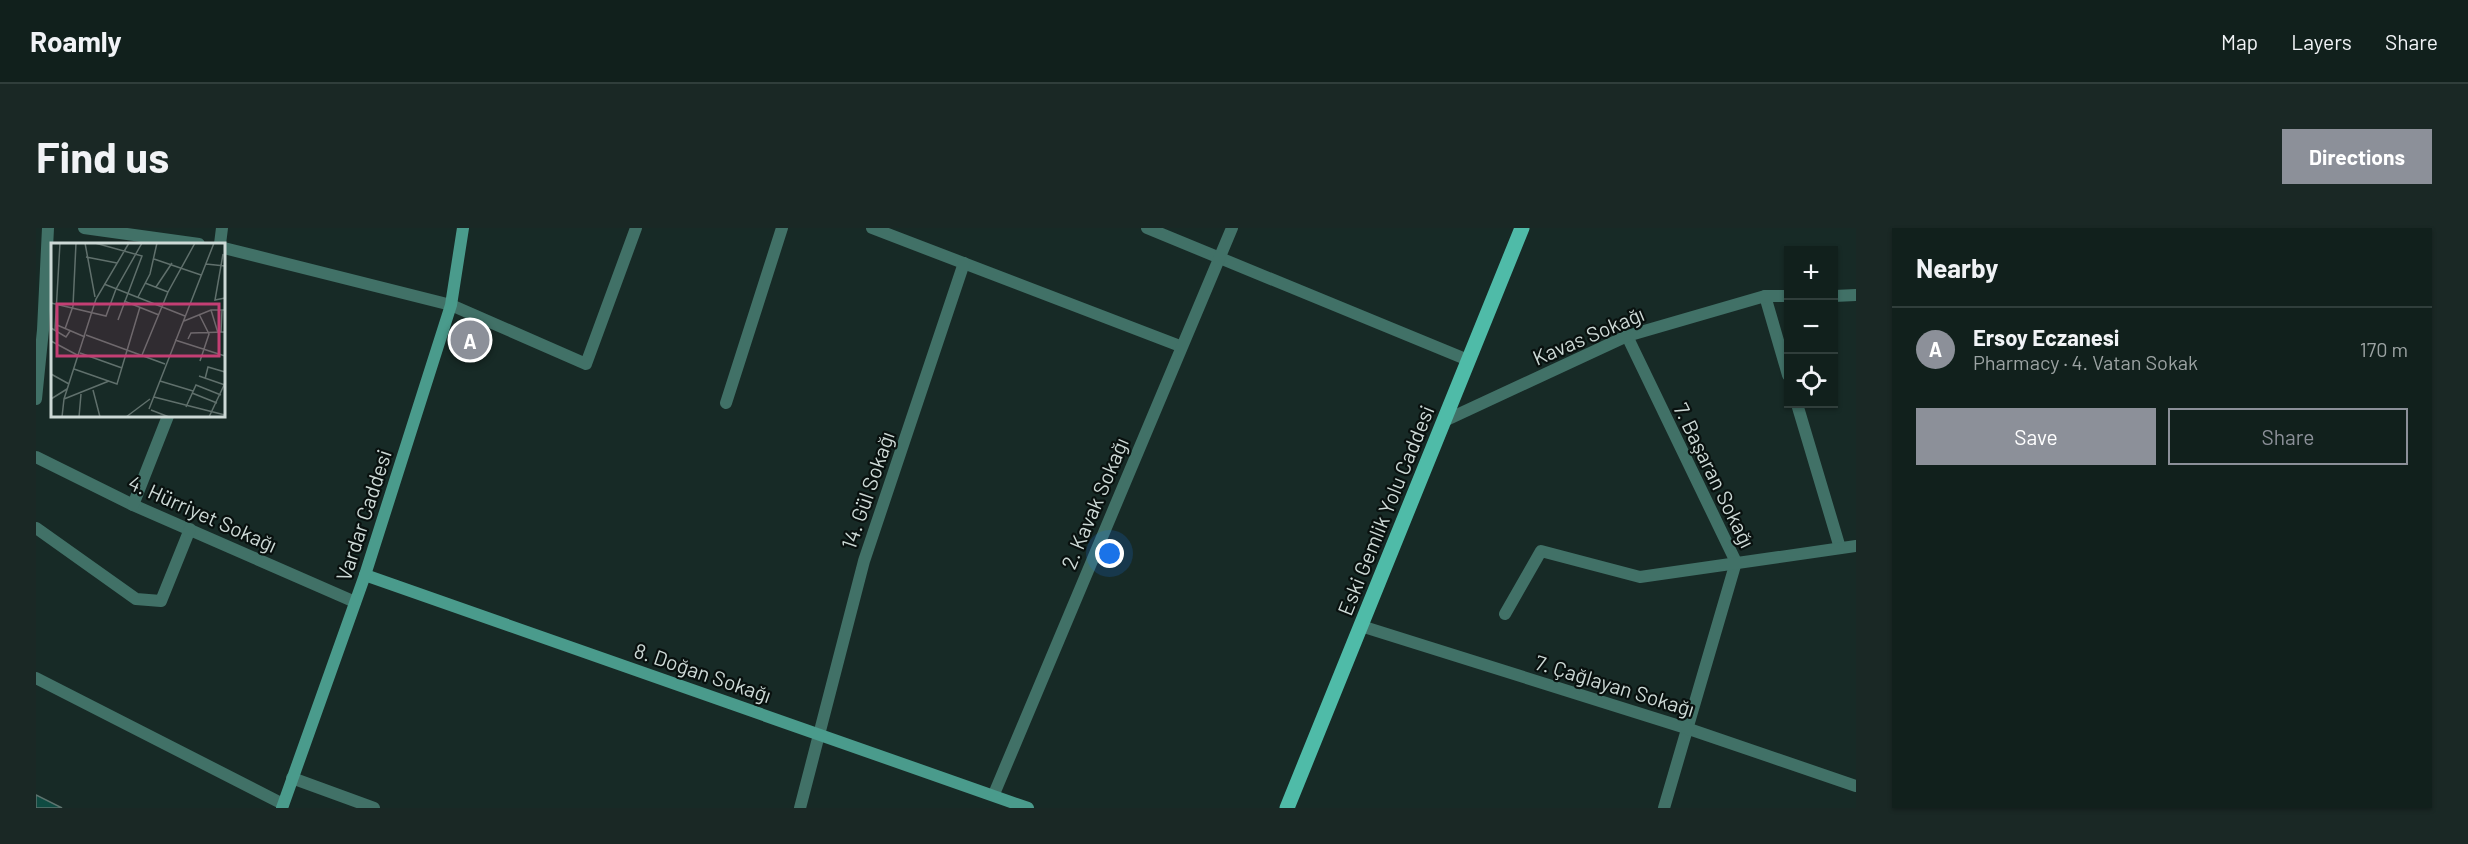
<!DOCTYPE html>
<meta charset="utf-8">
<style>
body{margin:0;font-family:Barlow,sans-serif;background:#1a2825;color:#f1f3f6}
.controls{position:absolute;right:18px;top:18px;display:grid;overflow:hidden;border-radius:0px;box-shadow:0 2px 4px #0004}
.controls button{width:54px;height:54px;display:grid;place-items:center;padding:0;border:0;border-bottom:2px solid #303e3b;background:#11201c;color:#f1f3f6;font:30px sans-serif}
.you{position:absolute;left:1074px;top:326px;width:21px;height:21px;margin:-15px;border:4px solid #fff;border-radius:50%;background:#1a73e8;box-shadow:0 0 0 9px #1a73e833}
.badge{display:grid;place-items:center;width:39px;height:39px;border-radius:50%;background:#8c9099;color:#fff;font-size:20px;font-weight:700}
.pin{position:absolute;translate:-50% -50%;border:3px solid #fff;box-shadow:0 2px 6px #0006}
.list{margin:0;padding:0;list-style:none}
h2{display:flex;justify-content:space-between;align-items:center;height:78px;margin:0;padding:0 24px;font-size:26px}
h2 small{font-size:20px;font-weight:400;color:#9ca3a3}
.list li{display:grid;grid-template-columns:39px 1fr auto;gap:18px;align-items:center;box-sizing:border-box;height:84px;padding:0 24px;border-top:2px solid #303e3b}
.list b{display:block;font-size:22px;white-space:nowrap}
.list p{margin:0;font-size:20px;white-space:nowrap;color:#9ca3a3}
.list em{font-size:20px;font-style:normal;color:#9ca3a3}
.actions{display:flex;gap:12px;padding:18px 24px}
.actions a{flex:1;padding:14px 0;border:2px solid #8c9099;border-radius:0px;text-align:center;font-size:21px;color:#8c9099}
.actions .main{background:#8c9099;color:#fff}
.icon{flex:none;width:33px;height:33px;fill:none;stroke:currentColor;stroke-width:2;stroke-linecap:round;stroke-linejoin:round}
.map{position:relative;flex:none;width:1820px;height:580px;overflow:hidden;border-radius:0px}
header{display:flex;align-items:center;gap:36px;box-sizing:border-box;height:84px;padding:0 30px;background:#11201c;border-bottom:2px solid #303e3b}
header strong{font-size:28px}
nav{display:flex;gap:33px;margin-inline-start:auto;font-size:21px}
.intro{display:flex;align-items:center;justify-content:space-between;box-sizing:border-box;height:144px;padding:0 36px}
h1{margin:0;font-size:42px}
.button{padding:15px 27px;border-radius:0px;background:#8c9099;color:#fff;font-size:21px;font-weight:700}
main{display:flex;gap:36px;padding:0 36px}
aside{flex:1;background:#11201c;border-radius:0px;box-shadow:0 2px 4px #0004}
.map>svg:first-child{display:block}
</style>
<header>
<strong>Roamly</strong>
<nav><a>Map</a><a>Layers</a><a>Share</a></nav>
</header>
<div class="intro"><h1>Find us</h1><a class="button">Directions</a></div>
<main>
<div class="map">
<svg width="1820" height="580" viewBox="0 0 1820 580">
<rect width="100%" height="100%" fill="#172a26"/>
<polygon fill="#0f4b42" stroke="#5e746f" stroke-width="1.5" points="0,567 26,580 0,580"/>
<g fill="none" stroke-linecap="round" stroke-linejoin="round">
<g stroke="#417167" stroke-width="12">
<polyline points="48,0 163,16"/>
<polyline points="836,0 1144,118"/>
<polyline points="1111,0 1432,132"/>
<polyline points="184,16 186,0"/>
<polyline points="188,20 415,77 550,136 600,0"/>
<polyline points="1729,68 1752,147"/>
<polyline points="1798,68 1820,67"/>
<polyline points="1591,108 1700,334 1628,580"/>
<polyline points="0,171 7,102 12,0"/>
<polyline points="690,175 746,0"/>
<polyline points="1761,176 1804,320"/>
<polyline points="1408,193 1591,108 1729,68 1752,68"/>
<polyline points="0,229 97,277 319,374"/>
<polyline points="97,277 132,188"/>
<polyline points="0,300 100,371 125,373 154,301"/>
<polyline points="1469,386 1505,323 1604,349 1820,318"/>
<polyline points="1325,398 1653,501 1820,558"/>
<polyline points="0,450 247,576"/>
<polyline points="256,550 338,580"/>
<polyline points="958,566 1196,0"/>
<polyline points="764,580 828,333 928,35"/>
</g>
<g stroke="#4a9b8c" stroke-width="12">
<polyline points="329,347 992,580"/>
<polyline points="246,580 329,347 415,77 427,0"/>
</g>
<polyline stroke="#4fbba8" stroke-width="15" points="1251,580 1486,0"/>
</g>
<g text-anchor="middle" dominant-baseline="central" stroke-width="4.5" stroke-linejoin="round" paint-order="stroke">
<g font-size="21" fill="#cdd9d6" stroke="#09110f">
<text transform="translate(1552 107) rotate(-23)">Kavas Sokağı</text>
<text transform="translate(1679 247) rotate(64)">7. Başaran Sokağı</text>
<text transform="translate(831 262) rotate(-71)">14. Gül Sokağı</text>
<text transform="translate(1058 275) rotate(-67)">2. Kavak Sokağı</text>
<text transform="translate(1349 282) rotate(-68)">Eski Gemlik Yolu Caddesi</text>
<text transform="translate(167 285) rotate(24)">4. Hürriyet Sokağı</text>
<text transform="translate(327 287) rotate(-72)">Vardar Caddesi</text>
<text transform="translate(667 444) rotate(19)">8. Doğan Sokağı</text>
<text transform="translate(1579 457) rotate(17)">7. Çağlayan Sokağı</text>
</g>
</g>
<g transform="translate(15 15)">
<rect width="174" height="174" fill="#172a26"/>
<path fill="none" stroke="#60706c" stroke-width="1.5" d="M34,0L44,54M44,0L91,13L67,77M172,11L164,57L174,55M35,14L66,20M103,16L150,32M155,21L174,23M94,40L117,49M53,41L134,73M105,44L121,20M87,54L99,31L106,0M73,58L108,72M0,60L55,73L65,46L91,0M160,67L167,90M148,71L158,91L149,118M133,78L160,67H174M6,82L34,94M0,85L15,94L19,88M14,86L22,63L25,0M4,87L9,0M170,89L171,67M35,92L114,121M137,96L140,90L174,89M124,97L174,113M0,98L28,113M29,110L71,125M91,112L117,49L144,0M23,126L66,141L89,64M0,131L18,141M148,133L174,142M154,136L157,124L174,129M109,138L142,148M42,147L49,174M141,150L166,160M103,154L174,172M0,156L16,146M13,156L58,138M135,164L145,142L170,152M98,166L163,0M100,167L118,174M11,174L13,156L45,56L78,0M28,174L30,151M75,174L99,156M158,174L174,140"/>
<path fill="#c43f74" fill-opacity="0.15" stroke="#c43f74" stroke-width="3" d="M6,61H168V113H6Z"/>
<rect width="174" height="174" fill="none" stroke="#cdd9d6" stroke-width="3"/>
</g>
</svg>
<div class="controls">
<button>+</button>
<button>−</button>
<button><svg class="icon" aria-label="locate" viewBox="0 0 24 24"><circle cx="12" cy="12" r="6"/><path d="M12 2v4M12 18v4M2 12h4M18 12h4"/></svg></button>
</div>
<div class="you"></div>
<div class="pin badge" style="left:434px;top:112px">A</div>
</div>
<aside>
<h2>Nearby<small></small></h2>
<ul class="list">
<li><span class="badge">A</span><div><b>Ersoy Eczanesi</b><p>Pharmacy · 4. Vatan Sokak</p></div><em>170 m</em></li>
</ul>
<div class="actions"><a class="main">Save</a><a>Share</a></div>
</aside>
</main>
